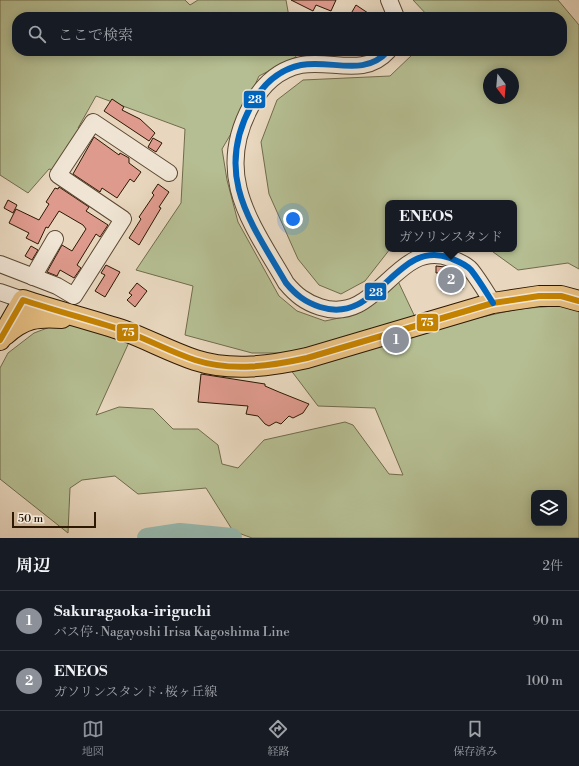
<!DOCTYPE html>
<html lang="ja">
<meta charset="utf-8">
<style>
body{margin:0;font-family:"Libre Bodoni","Noto Serif JP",serif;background:#20242c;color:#f1f3f6}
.controls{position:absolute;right:12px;bottom:12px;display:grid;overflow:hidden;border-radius:8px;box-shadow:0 2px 10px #0003}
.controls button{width:36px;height:36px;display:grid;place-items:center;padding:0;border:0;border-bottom:1px solid #363941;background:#171b24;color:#f1f3f6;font:20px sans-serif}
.compass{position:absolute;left:483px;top:68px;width:36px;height:36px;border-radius:50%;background:#171b24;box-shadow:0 2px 10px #0003;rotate:164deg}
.scale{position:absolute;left:12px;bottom:10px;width:84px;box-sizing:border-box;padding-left:4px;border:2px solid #2d1804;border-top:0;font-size:11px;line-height:14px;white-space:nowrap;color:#2d1804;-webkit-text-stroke:3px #f0e5d5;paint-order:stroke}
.you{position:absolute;left:293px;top:219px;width:14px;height:14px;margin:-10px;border:3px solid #fff;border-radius:50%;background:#1a73e8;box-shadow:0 0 0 6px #1a73e833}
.badge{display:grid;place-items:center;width:26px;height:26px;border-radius:50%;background:#8c9099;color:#fff;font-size:13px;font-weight:700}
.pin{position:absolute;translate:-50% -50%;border:2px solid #fff;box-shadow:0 1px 4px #0006}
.popup{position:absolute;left:385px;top:200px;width:132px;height:52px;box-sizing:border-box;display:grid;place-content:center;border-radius:8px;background:#171b24;filter:drop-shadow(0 1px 3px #0005);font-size:13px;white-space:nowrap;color:#9ea1a6}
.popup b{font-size:15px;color:#f1f3f6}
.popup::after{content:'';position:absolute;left:50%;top:100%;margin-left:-8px;border:8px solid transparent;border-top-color:#171b24}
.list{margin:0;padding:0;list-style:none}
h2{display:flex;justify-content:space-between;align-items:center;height:52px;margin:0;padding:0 16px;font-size:17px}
h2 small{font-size:13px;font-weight:400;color:#9ea1a6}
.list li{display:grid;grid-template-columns:26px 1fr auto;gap:12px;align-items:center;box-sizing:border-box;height:60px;padding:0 16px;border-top:1px solid #363941}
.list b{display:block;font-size:15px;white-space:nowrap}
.list p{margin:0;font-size:13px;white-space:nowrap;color:#9ea1a6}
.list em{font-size:13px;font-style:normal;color:#9ea1a6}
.icon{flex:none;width:22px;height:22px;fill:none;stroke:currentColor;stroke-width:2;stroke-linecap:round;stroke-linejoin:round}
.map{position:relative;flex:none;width:579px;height:538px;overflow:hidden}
.search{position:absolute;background:#171b24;box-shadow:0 2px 10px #0003;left:12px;right:12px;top:12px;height:44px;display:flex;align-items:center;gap:10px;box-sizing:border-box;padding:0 14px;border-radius:16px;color:#9ea1a6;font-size:15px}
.sheet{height:172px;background:#171b24}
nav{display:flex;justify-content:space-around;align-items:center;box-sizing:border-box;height:56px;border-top:1px solid #363941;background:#171b24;font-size:11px;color:#9ea1a6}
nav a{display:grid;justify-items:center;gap:2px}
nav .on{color:#8c9099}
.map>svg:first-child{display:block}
</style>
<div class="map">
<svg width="579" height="538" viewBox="0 0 579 538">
<rect width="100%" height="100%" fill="#e8d7be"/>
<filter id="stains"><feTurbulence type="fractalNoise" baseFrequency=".005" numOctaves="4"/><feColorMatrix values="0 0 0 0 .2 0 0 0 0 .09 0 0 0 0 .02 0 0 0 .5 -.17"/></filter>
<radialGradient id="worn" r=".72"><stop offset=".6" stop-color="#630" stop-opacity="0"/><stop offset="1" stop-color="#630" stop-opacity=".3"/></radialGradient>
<g fill="#b5be92" stroke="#716b4b" fill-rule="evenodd">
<polygon points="0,0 185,0 190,5 198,0 286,0 289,17 17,17 17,51 294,51 296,57 259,76 239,120 222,149 227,180 238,222 279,296 297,311 325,321 357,314 380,297 397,279 415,317 290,353 252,353 185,335 193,286 136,270 181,203 185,129 96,96 78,128 81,129 53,170 49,169 28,193 0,175"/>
<path d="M413,0H558L579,25V269L568,263L518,270L489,249H514V203H388V249H390L365,281L341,294L319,285L298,259L269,194L261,142L277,100L303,80L390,76L414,53H441L442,51H562V17H429ZM489,74H513V98H489Z"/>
<path d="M579,304V538H252L233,531L206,488L138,494L115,476L82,480L70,488L68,533L0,479V368L8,353L34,333L66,321L130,340L96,415L119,407L153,409L173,429H198L218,445L222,464L238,468L264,440L345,422L353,425L389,474L403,475L375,408L318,406L290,369L396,336L518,309ZM534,493H564V523H534Z"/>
</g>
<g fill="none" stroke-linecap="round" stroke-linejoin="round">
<polyline stroke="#97bab0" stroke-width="20" points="147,538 180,533 232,538"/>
</g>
<g fill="#de9a8d" stroke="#2d1804">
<polygon points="291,0 336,0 331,11 316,5 313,11"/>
<polygon points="356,5 374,17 349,17"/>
<polygon points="112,99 124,107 122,110 140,119 155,133 149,141 104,111"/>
<polygon points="94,137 119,155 120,153 129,158 129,163 141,172 134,182 130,179 117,198 102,188 100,192 73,174"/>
<polygon points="153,138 162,143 156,152 148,147"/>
<polygon points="158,184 169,192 159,207 161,208 139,245 129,238 141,219 139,217 154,195 152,193"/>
<polygon points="59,187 89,207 86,211 108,225 100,237 96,234 77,265 81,268 74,278 60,270 57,276 47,272 62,245 72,251 86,229 83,225 59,211 48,228 46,227 38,244 26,238 29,233 9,223 16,209 39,220 49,204 46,202 55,188 58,189"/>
<polygon points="8,200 17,205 13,213 4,208"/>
<polygon points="31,246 38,250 32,260 25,256"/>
<polygon points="106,265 120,272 105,297 95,291 105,275 101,273"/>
<polygon points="436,266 445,267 445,273 436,273"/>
<polygon points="463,279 463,289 441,291 440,281"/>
<polygon points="137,283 147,291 135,307 127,300 132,295 129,293"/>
<polygon points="201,374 265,384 265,386 279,392 309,404 303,413 293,418 289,416 281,424 276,422 269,426 265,424 258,416 246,414 248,406 198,402"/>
</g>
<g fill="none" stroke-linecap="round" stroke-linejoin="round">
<defs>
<g id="minor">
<polyline points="389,0 396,17"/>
<path d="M388,51C364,78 331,59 301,65C277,70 262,85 251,106C213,176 252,224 286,283C296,295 305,302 320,307C379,326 395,238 450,258C457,261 466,264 471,270C479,280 486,292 493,303"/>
<polyline points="0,264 57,286 74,296 123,219 58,175 93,122 169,173"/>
<polyline points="33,277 55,239"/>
<polyline points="0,292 23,300"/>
</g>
<g id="major">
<path d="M5,335C24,318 37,316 62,318"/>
<path d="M0,340L23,300C56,311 91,320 125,331C149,340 171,352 195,360C232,372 271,366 307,358L493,303L539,296H561L579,301"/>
</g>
</defs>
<use href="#minor" stroke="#5c4832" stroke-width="18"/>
<use href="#major" stroke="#2d1804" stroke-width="22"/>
<use href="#minor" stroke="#f0e5d5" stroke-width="16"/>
<use href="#major" stroke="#e4bc7f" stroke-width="20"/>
<defs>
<path id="bus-1" d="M0,340L23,300C56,311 91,320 125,331C149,340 171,352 195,360C232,372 271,366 307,358L493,303L539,296H561L579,301"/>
<path id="bus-2" d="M388,51C364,78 331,59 301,65C277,70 262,85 251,106C213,176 252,224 286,283C296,295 305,302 320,307C379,326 395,238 450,258C457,261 466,264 471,270C479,280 486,292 493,303"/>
</defs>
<use href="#bus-1" stroke="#f0e5d5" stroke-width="9"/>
<use href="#bus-2" stroke="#f0e5d5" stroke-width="9"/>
<use href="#bus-1" stroke="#c48201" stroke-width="6"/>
<use href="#bus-2" stroke="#0065bd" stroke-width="6"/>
</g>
<g stroke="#f0e5d5" stroke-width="1.5">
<rect x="243" y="90" width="23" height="19" rx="4" fill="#0065bd"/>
<rect x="364" y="282" width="23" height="19" rx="4" fill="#0065bd"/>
<rect x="416" y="313" width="23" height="19" rx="4" fill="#c48201"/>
<rect x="116" y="323" width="23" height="19" rx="4" fill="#c48201"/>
</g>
<g font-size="11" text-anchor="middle" font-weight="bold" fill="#fff">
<text x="255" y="103">28</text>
<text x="376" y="296">28</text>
<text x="427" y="326">75</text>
<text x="128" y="336">75</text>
</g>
<rect width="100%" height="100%" filter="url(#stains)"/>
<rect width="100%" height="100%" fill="url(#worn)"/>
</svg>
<div class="controls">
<button><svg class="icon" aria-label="layers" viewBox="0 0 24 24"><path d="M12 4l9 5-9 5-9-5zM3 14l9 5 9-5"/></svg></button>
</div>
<svg class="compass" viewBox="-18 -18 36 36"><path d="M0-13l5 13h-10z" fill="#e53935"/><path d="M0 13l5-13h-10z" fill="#9ea1a6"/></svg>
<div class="scale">50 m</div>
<div class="you"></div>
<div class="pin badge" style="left:396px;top:340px">1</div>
<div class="pin badge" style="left:451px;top:280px">2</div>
<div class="popup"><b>ENEOS</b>ガソリンスタンド</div>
<div class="search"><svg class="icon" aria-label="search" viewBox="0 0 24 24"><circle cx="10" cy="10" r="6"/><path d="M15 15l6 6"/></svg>ここで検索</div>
</div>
<section class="sheet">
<h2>周辺<small>2件</small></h2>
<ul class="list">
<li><span class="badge">1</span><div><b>Sakuragaoka-iriguchi</b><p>バス停 · Nagayoshi Irisa Kagoshima Line</p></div><em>90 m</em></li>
<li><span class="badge">2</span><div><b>ENEOS</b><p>ガソリンスタンド · 桜ヶ丘線</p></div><em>100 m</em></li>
</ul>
</section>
<nav>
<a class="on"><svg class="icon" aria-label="map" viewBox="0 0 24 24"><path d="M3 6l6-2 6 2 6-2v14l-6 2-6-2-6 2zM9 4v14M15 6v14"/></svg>地図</a>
<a><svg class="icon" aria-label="directions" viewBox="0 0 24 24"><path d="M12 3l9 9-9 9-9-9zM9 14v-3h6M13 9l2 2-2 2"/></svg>経路</a>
<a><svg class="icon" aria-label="saved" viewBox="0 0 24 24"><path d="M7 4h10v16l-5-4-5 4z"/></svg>保存済み</a>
</nav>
